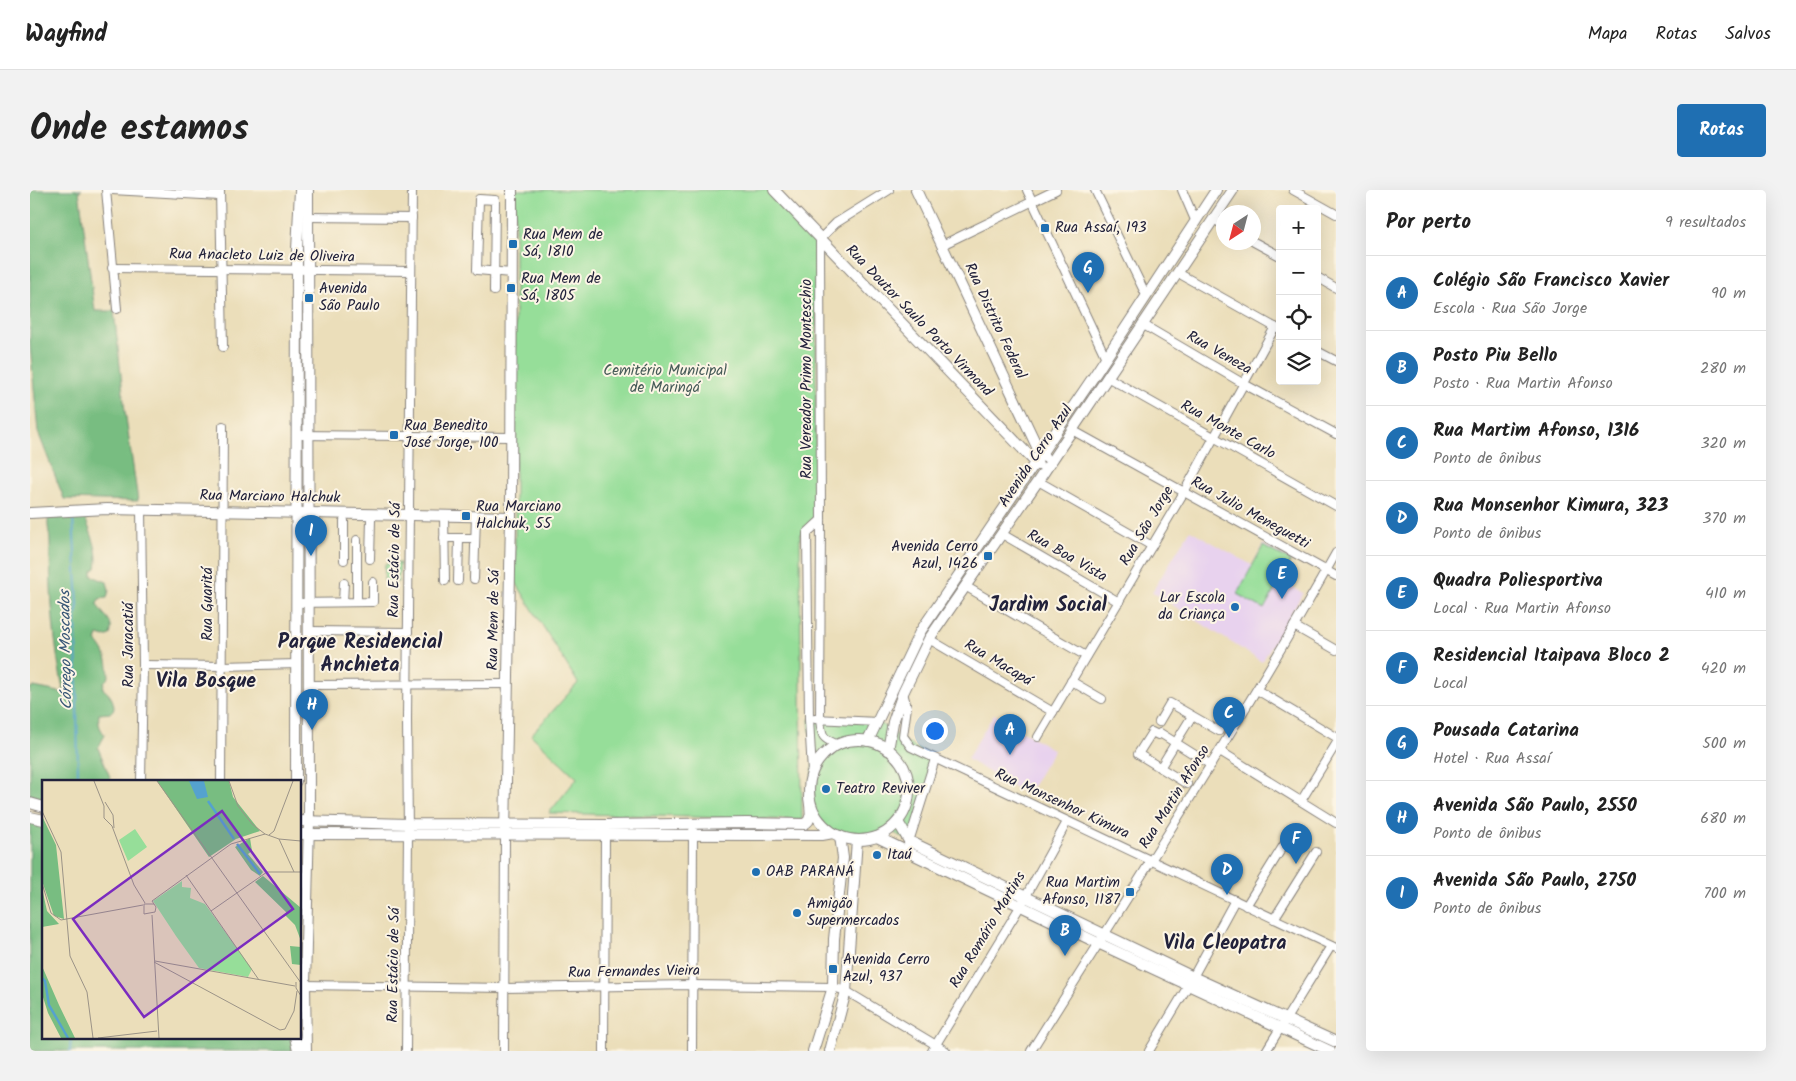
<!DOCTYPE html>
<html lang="pt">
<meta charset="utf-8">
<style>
body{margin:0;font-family:Kalam,sans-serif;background:#f2f2f2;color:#222}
.controls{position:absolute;right:15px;top:15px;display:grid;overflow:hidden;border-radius:5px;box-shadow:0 5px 20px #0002}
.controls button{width:45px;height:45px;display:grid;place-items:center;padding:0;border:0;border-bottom:1px solid #e0e0e0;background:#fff;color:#222;font:25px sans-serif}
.compass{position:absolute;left:1186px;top:15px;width:45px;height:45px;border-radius:50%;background:#fff;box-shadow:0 5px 20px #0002;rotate:216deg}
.you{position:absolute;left:904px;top:540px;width:18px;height:18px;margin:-12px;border:4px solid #fff;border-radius:50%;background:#1a73e8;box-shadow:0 0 0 8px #1a73e833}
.badge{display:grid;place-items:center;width:32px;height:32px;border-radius:50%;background:#1f6fb2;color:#fff;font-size:16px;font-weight:700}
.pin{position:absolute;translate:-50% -41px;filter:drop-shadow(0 1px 2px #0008)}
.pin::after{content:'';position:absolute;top:26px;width:18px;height:15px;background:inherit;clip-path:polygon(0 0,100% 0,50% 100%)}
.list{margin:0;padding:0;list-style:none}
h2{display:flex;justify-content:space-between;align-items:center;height:65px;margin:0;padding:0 20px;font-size:21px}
h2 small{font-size:16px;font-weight:400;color:#767676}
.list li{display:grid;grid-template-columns:32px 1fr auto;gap:15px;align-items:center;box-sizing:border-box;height:75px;padding:0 20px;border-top:1px solid #e0e0e0}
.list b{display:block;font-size:19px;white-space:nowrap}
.list p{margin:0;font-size:16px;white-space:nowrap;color:#767676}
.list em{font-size:16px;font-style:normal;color:#767676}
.icon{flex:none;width:28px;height:28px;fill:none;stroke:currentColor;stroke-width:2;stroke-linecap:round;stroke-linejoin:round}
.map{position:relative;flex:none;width:1306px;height:861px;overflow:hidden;border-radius:5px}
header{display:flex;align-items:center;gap:30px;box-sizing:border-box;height:70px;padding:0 25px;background:#fff;border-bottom:1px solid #e0e0e0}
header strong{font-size:24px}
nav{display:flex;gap:28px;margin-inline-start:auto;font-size:18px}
.intro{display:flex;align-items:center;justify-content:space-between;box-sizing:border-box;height:120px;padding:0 30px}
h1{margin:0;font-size:35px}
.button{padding:12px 22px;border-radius:5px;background:#1f6fb2;color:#fff;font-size:18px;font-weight:700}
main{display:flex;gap:30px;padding:0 30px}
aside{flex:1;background:#fff;border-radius:5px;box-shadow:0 5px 20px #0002}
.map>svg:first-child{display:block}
</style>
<header>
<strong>Wayfind</strong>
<nav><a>Mapa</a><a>Rotas</a><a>Salvos</a></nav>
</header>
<div class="intro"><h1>Onde estamos</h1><a class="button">Rotas</a></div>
<main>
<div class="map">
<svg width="1306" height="861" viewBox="0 0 1306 861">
<rect width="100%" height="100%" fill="#fcf5e5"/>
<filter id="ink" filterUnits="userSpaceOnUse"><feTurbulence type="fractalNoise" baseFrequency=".02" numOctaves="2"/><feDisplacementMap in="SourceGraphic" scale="10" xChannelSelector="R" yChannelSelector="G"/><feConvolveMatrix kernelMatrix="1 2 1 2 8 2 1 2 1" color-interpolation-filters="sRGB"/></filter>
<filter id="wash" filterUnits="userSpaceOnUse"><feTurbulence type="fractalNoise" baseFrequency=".0096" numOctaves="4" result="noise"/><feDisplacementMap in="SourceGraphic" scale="20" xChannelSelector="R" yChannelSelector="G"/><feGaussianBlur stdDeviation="1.12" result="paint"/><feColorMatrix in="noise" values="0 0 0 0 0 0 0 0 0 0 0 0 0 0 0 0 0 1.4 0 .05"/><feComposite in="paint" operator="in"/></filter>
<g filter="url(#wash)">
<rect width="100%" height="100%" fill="#ebdeba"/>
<g fill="#e8d2ee">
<polygon points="1160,340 1222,375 1233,354 1262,370 1250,390 1273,403 1232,472 1122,402"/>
<polygon points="964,524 1024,560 997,605 937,569"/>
</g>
<g fill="#96de99" stroke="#5c806a">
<polygon points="485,0 738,0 787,51 785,328 770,345 772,630 519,623 547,588 501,545 548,493 485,391"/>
<polygon points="1233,356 1261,371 1234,419 1207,404"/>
<polygon points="370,373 368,392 354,391 355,374"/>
<path d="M779,529L848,532L876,552L905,569L879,651L859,640C826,659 789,648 780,609C778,600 781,592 782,583C784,566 780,546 779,529Z"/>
</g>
<g fill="#78bd81" stroke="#4d705e">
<polygon points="0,0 52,0 49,1 65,121 84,121 95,221 108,311 34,309 8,242 0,154"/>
<path d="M51,323L54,325C60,342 70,360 66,378L62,381V386L77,392L79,400L77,408L69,409L67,414C73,427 85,429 80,445L75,447L68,445L66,451C77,463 78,472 79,487L74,492L73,499C80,504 84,510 84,519L80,523L69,524C68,533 69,538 75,545L68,558L80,587L79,591H14V616L0,612V498L4,497L34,503C23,454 20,403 20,352C20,343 16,335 19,326Z"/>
<polygon points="0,628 14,631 14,847 263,847 262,861 0,861"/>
</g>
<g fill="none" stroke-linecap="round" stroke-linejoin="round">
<g stroke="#55a2ce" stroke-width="2">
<polyline points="43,328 48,415 46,425 48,591"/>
<polyline points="40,861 41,847"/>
</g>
</g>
</g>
<g filter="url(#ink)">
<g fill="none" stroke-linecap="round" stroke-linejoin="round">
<defs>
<g id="street">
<polyline points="76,0 87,119"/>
<polyline points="82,0 190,6"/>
<polyline points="190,0 193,157"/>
<polyline points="997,0 1076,168"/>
<polyline points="1065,0 1116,105"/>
<polyline points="1152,0 1165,30"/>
<polyline points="1263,0 1306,24"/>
<polyline points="278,27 382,28"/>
<polyline points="1183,29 1194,35"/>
<polyline points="1224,52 1250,66"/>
<polyline points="912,55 1026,0"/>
<polyline points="82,78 381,81"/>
<polyline points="1148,83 1250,140"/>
<polyline points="1287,87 1306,98"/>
<polyline points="464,101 465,10 449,9 447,80 481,83"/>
<polyline points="1112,134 1214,194 1306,244"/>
<polyline points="1287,161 1306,171"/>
<polyline points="1077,187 1306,316"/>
<polyline points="1042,240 1306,386"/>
<polyline points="266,245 480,247"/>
<polyline points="1008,291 1122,356"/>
<polyline points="414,325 415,391"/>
<polyline points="972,344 1089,412"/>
<polyline points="414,348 445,348"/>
<polyline points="327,350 327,412"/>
<polyline points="340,369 341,329"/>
<polyline points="314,370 314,331"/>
<polyline points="444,389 446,326"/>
<polyline points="428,391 429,348"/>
<polyline points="935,396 1056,466"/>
<polyline points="313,412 314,393"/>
<polyline points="266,413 343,412 343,392"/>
<polyline points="1264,436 1306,460"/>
<polyline points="279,441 378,442"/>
<polyline points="899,449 1023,522"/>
<polyline points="113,475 192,476 267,474"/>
<polyline points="1041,491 1072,509"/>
<polyline points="279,495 477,494"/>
<polyline points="1227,500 1306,547"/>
<polyline points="873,503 877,517 873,546 881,557 1306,758"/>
<polyline points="785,529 848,532"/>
<polyline points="1129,532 1140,513 1189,541"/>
<polyline points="1008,547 1154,302 1245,137"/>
<path d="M808,555C792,548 792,547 790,530L791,330L790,49L806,33L859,0"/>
<polyline points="1190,561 1306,633"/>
<polyline points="1130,578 1162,526"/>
<polyline points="782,582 779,529 777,343 791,330"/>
<polyline points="111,591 113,475 111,319"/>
<polyline points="191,591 193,236"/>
<polyline points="1157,594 1108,564 1122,542 1128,545 1130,543 1181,575"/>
<polyline points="1271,611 1306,554"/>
<polyline points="876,661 905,569"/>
<polyline points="1216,716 1260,645"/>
<polyline points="1244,729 1286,662"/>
<polyline points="275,795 475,798 661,795 803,797 816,801 916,861"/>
<polyline points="376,861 378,644 377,530 382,0"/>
<polyline points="474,861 475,645"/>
<polyline points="574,861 575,641"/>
<polyline points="662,861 663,641"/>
<polyline points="902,861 991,715 1037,632"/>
<path d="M1001,861C1104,696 1211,533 1306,363"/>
<polyline points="1119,861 1158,796 1205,710"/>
<polyline points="1236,861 1301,756"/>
</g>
<g id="secondary">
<polyline points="744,0 1008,275"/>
<polyline points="886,0 1010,263 1014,267"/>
<polyline points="0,323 77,319 481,327"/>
<circle cx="829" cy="600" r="50"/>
<polyline points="838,551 890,442 1066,183 1186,0"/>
<polyline points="858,560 863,532 873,503 899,449 1008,291 1203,0"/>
<polyline points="266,591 267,60 270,0"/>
<polyline points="0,613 14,617"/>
<polyline points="0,627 14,630"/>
<path d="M270,631L378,634L575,635L717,633L774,634C784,630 780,617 779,607"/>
<polyline points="868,632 879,651 1163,787 1306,852"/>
<polyline points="270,644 792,645 803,643"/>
<polyline points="475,645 481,327 482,0"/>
<polyline points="847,647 1068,753 1300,861"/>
<polyline points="265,847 268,861"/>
<polyline points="276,861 275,795 279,631 278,0"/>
<polyline points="783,861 803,797 804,749 813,668 810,646"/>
<polyline points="800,861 816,801 827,650"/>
</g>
</defs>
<use href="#street" stroke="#86807a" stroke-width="10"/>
<use href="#secondary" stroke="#86807a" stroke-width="12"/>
<use href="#street" stroke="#fff" stroke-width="8"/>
<use href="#secondary" stroke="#fff" stroke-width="10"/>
</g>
</g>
<g fill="#1f6fb2" stroke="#fcf5e5" stroke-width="2">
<rect x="1010" y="33" width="10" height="10" rx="2.5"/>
<rect x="478" y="49" width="10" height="10" rx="2.5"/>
<rect x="476" y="93" width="10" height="10" rx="2.5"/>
<rect x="274" y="103" width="10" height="10" rx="2.5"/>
<rect x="359" y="240" width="10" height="10" rx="2.5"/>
<rect x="431" y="321" width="10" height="10" rx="2.5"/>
<rect x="953" y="361" width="10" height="10" rx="2.5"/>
<circle cx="1205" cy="417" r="5"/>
<circle cx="796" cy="599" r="5"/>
<circle cx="847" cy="665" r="5"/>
<circle cx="726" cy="682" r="5"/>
<rect x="1095" y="697" width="10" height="10" rx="2.5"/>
<circle cx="767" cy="723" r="5"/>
<rect x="798" y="774" width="10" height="10" rx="2.5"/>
</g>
<g text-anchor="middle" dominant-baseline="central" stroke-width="4" stroke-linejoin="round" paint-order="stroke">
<g font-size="15" fill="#22223b" stroke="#fcf5e5" text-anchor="start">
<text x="1025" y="38">Rua Assaí, 193</text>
<text x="493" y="45">Rua Mem de<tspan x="493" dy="17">Sá, 1810</tspan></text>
<text x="491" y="89">Rua Mem de<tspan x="491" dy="17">Sá, 1805</tspan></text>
<text x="289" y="99">Avenida<tspan x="289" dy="17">São Paulo</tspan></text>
<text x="374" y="236">Rua Benedito<tspan x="374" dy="17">José Jorge, 100</tspan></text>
<text x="446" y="317">Rua Marciano<tspan x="446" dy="17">Halchuk, 55</tspan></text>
<text x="948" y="357" text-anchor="end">Avenida Cerro<tspan x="948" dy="17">Azul, 1426</tspan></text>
<text x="1195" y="408" text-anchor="end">Lar Escola<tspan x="1195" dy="17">da Criança</tspan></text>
<text x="806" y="599">Teatro Reviver</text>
<text x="857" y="665">Itaú</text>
<text x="736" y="682">OAB PARANÁ</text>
<text x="1090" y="693" text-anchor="end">Rua Martim<tspan x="1090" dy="17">Afonso, 1187</tspan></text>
<text x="777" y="714">Amigão<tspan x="777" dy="17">Supermercados</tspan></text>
<text x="813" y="770">Avenida Cerro<tspan x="813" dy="17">Azul, 937</tspan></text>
</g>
<g font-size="15" fill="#22223b" stroke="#fcf5e5">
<text transform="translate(232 66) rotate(1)">Rua Anacleto Luiz de Oliveira</text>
<text transform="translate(889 131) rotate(46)">Rua Doutor Saulo Porto Virmond</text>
<text transform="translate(965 131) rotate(65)">Rua Distrito Federal</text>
<text transform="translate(1189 163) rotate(30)">Rua Veneza</text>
<text transform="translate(777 189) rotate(-90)">Rua Vereador Primo Monteschio</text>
<text transform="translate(1198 240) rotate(29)">Rua Monte Carlo</text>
<text transform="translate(1006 266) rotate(-56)">Avenida Cerro Azul</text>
<text transform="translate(240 307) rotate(1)">Rua Marciano Halchuk</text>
<text transform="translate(1220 323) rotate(29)">Rua Julio Meneguetti</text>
<text transform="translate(1117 336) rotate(-59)">Rua São Jorge</text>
<text transform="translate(1037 366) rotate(30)">Rua Boa Vista</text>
<text transform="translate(365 370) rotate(-89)">Rua Estácio de Sá</text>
<text transform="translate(178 414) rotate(-90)">Rua Guaritá</text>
<text transform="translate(464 430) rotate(-89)">Rua Mem de Sá</text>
<text transform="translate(99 455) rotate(-90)">Rua Jaracatiá</text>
<text transform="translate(968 473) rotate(31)">Rua Macapá</text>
<text transform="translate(1145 607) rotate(-58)">Rua Martin Afonso</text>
<text transform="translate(1032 614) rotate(25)">Rua Monsenhor Kimura</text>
<text transform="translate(958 740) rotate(-59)">Rua Romário Martins</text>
<text transform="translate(364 775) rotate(-89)">Rua Estácio de Sá</text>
<text transform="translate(604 782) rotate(-1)">Rua Fernandes Vieira</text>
</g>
<g font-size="15" fill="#455a57" stroke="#fcf5e5">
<text x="635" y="181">Cemitério Municipal<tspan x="635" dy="17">de Maringá</tspan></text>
</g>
<g font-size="16" font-style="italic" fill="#365576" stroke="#fcf5e5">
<text transform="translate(36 460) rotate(-91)">Córrego Moscados</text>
</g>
<g font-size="20" font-weight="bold" fill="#22223b" stroke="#fcf5e5">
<text x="1018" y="416">Jardim Social</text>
<text x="330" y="453">Parque Residencial<tspan x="330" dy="23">Anchieta</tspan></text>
<text x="176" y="492">Vila Bosque</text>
<text x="1195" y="754">Vila Cleopatra</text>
</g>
</g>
<g transform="translate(12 590)">
<rect width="259" height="259" fill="#ebdeba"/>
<path d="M93,49L105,67L86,81L77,60ZM140,101V107L149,108L148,118L163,124L210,189L206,197L157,188L134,156L111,121Z" fill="#96de99"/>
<path d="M115,1H187L191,17L218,51L194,59L167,77ZM0,36L14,65L22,139L12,136L0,101ZM208,58L210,71L206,74L221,92L218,96L209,90L193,67ZM221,96L259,128V161L253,145L243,135L245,133L213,102ZM0,108L5,131L17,144L0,147ZM248,166L259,167V185L250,184ZM0,186L17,225L33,258H19L6,233L0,214Z" fill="#78bd81"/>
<path d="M147,1H162L166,17L155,19Z" fill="#55a2ce"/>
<path fill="none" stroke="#55a2ce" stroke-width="2.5" d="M166,21L192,59M195,64L218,94M0,198L3,201L7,225L26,258"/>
<path fill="none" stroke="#9b9387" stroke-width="1" d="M52,1L62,26V38L70,46L92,105L103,123M115,1L259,203M187,1L196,26L210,44L223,54L237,59L259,61M63,22L71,35L72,48M0,31L19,72L28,176L45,212L51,258M227,55L232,51L251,1M237,59L252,92M144,95L217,200M0,103L9,133L19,140L101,125M112,124H102V134L113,132L114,127L110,121L189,64L223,54M169,131L225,92H259M110,135L117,258M113,181L253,206M112,182L238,250L243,249L252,231L255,211M254,202V208L259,216M56,258L115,251"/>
<path fill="#7b2cbf" fill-opacity="0.15" stroke="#7b2cbf" stroke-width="2.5" d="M180,31L251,129L102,237L31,139Z"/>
<rect width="259" height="259" fill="none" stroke="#22223b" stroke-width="2.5"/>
</g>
</svg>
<div class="controls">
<button>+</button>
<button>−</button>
<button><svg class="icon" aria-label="locate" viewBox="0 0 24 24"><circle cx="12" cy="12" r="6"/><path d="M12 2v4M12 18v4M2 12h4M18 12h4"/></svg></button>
<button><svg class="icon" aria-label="layers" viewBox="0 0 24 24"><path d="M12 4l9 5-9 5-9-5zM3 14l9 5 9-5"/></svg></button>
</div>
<svg class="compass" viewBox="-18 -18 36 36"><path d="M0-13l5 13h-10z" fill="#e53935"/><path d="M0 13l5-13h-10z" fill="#767676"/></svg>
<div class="you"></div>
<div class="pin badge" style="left:980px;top:565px">A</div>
<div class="pin badge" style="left:1035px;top:766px">B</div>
<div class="pin badge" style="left:1199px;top:548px">C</div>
<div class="pin badge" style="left:1197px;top:705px">D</div>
<div class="pin badge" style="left:1252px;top:409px">E</div>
<div class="pin badge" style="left:1266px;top:674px">F</div>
<div class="pin badge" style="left:1058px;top:103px">G</div>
<div class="pin badge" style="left:282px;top:540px">H</div>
<div class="pin badge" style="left:281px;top:366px">I</div>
</div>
<aside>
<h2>Por perto<small>9 resultados</small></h2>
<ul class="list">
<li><span class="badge">A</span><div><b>Colégio São Francisco Xavier</b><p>Escola · Rua São Jorge</p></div><em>90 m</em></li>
<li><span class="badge">B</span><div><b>Posto Piu Bello</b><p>Posto · Rua Martin Afonso</p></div><em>280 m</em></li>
<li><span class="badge">C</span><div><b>Rua Martim Afonso, 1316</b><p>Ponto de ônibus</p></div><em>320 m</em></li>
<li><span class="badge">D</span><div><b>Rua Monsenhor Kimura, 323</b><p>Ponto de ônibus</p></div><em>370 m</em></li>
<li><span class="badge">E</span><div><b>Quadra Poliesportiva</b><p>Local · Rua Martin Afonso</p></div><em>410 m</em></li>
<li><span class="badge">F</span><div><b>Residencial Itaipava Bloco 2</b><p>Local</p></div><em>420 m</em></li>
<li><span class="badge">G</span><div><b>Pousada Catarina</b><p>Hotel · Rua Assaí</p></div><em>500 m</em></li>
<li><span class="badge">H</span><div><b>Avenida São Paulo, 2550</b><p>Ponto de ônibus</p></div><em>680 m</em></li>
<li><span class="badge">I</span><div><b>Avenida São Paulo, 2750</b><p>Ponto de ônibus</p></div><em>700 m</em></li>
</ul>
</aside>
</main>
